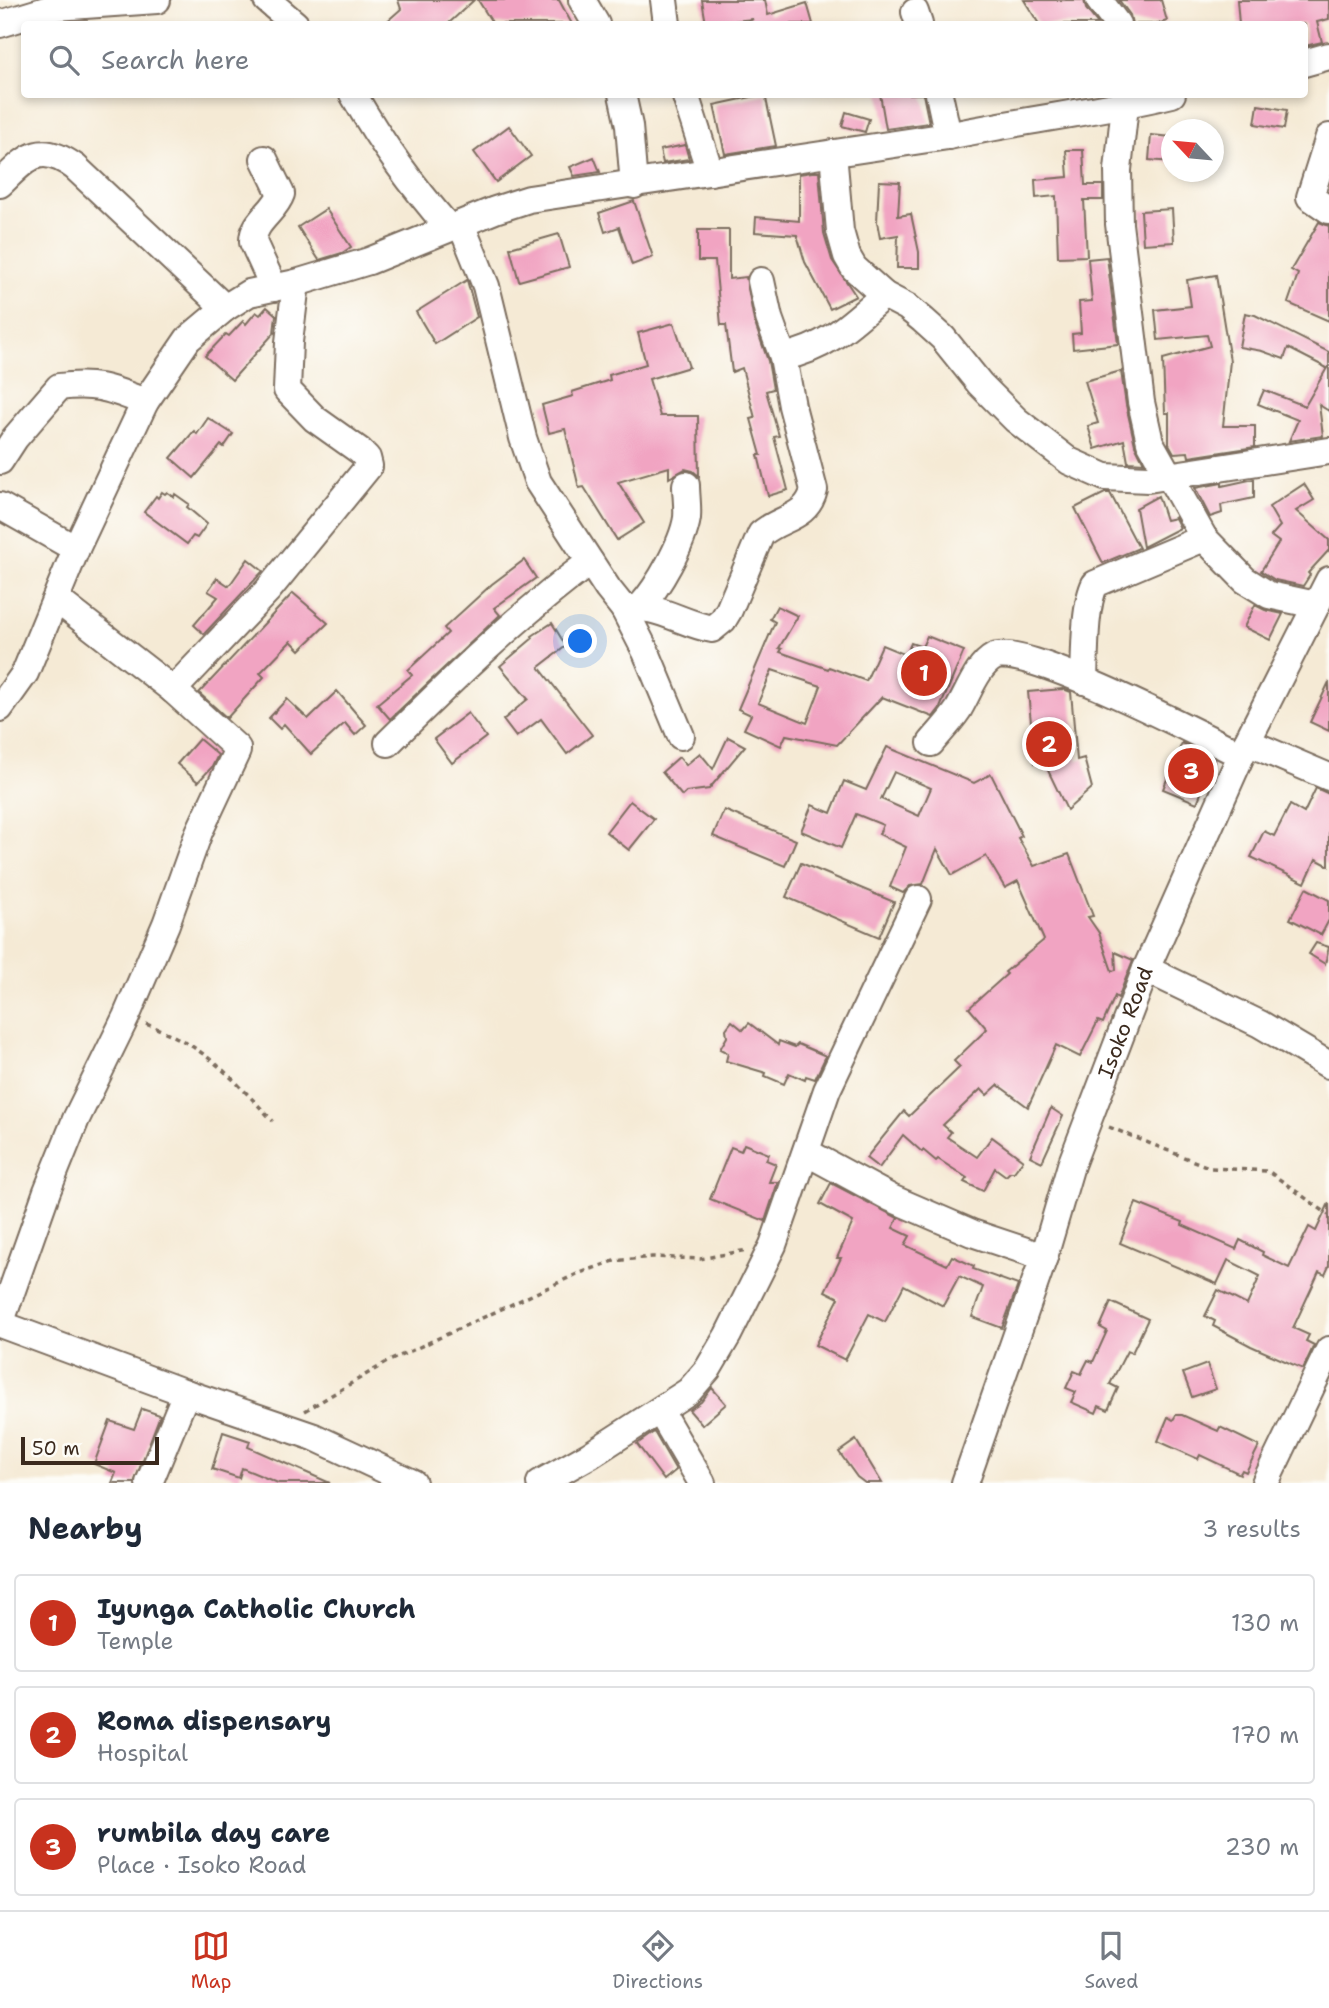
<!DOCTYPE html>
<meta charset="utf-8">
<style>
body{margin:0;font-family:"Shantell Sans",sans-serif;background:#f2f2f3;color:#1f2937}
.compass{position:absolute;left:1161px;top:119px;width:63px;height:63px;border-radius:50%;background:#fff;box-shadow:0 4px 10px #0003;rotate:296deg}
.scale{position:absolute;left:21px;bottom:18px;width:138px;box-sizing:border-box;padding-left:7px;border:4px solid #3b2a1e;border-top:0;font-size:19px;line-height:24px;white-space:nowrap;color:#3b2a1e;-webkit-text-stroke:5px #fdfcf7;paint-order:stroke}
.you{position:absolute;left:581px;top:642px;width:24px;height:24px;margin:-18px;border:5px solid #fff;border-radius:50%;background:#1a73e8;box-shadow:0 0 0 10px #1a73e833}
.badge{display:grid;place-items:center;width:46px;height:46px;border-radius:50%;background:#c8321e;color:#fff;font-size:23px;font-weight:700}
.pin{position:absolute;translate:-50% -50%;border:4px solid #fff;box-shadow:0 2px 7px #0006}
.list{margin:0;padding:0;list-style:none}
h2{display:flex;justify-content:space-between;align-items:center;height:91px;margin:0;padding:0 28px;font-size:30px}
h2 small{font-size:23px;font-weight:400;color:#747a83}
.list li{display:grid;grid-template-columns:46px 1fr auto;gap:21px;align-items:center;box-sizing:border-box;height:98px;margin:0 14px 14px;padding:0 14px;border:2px solid #e0e1e3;border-radius:7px}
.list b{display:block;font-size:26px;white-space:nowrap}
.list p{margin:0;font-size:23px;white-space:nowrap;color:#747a83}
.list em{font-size:23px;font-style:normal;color:#747a83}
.icon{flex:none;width:38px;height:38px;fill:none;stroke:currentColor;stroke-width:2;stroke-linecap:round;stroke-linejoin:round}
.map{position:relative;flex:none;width:1329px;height:1483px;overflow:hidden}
.search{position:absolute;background:#fff;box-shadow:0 4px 10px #0003;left:21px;right:21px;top:21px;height:77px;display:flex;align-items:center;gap:18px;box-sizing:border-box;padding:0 24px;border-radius:7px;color:#747a83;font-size:26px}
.sheet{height:427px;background:#fff}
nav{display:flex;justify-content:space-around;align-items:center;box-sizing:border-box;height:98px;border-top:2px solid #e0e1e3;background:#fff;font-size:19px;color:#747a83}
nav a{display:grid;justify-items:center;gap:4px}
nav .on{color:#c8321e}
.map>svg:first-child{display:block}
</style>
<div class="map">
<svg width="1329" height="1483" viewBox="0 0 1329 1483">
<rect width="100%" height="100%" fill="#fdfcf7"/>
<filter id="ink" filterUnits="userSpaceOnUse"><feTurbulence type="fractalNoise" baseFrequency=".0143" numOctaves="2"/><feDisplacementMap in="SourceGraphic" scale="14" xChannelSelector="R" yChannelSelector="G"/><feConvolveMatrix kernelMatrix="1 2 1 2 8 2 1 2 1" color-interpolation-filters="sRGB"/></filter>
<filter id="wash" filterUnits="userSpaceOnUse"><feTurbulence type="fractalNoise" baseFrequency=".00686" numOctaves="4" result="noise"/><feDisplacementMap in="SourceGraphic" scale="28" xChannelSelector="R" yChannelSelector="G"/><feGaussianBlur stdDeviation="1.57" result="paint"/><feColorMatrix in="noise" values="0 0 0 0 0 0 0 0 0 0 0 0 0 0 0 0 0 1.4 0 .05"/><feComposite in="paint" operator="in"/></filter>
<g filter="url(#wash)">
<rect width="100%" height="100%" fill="#f5ead5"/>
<g id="blocks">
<g fill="#f1a4c2" fill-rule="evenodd">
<polygon points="398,0 474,0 448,24 384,24 401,9"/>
<polygon points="478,0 559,0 572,24 493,24"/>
<polygon points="702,0 765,0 768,15 807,3 813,24 749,24 749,21 753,19 706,24"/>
<polygon points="1024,0 1084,0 1086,9 1098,24 1039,24"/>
<polygon points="1119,0 1161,0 1167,21 1157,24 1132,24 1130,15"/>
<polygon points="1237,0 1329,0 1329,19 1317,22 1322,42 1305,46 1305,24 1239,24"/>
<polygon points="765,94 776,146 725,154 714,105"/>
<polygon points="880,94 923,94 929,123 886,129"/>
<polygon points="1258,105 1287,110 1284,129 1255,124"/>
<polygon points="846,112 869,119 865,132 842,126"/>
<polygon points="509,126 531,156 496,182 474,152"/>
<polygon points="1151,135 1172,137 1172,162 1149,160"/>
<polygon points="685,145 689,159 663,163 660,150"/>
<polygon points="1066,150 1083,150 1085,185 1103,185 1103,200 1084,200 1087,256 1058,257 1056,196 1036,198 1035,180 1068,177"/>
<polygon points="594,157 600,172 574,176 570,167"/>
<polygon points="812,172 819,172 824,233 832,260 856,296 830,309 805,262 797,235 755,232 756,217 799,221 799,174"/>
<polygon points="879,181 900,182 898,216 911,214 919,252 919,268 897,268 898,235 880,238 877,222"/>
<polygon points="634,201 653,257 632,265 619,227 605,232 599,213"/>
<polygon points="326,209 351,247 342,253 319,260 298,227"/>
<polygon points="1172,209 1174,242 1143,244 1141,211"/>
<polygon points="1319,222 1329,226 1329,321 1288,303 1298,274 1291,270"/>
<polygon points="698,230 729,230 729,279 746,277 754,321 768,361 773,389 766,391 779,436 774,437 788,490 768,496 758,455 761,455 751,419 755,418 742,368 732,372 726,325 721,325 715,261 698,261"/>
<polygon points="559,234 569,267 519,281 510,248"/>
<polygon points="1107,257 1118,344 1073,349 1072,334 1081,333 1079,302 1092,301 1088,259"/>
<polygon points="1216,275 1230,361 1223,426 1255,426 1255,447 1189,457 1188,452 1174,453 1169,444 1169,413 1165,413 1163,359 1210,346 1207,335 1158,340 1155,310 1191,306 1187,280"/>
<polygon points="467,280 477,317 435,344 416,312"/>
<polygon points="267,307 276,315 274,333 232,380 205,356 226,334 229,336 243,321 246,324 256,312 260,315"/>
<polygon points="1245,313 1255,315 1329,352 1329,411 1319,405 1323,436 1289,441 1298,420 1258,404 1264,390 1305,406 1327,368 1288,348 1284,359 1262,351 1239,347"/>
<polygon points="674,323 689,367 649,379 660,416 698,416 699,476 693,471 685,469 669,478 669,467 618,482 644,523 617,540 584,487 579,488 565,429 549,433 542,405 573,396 572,392 610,380 609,375 646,364 638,333"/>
<polygon points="1121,371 1126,405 1135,445 1144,463 1128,462 1124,440 1095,449 1088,426 1098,423 1085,381"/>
<polygon points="208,418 233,434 224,447 221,445 194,478 171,458 194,431 197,434"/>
<polygon points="1254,479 1254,498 1221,505 1222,513 1210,517 1195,488 1222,483 1222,486"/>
<polygon points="1304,484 1314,500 1296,511 1329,540 1329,550 1308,573 1310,575 1303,586 1275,580 1261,571 1279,542 1271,536 1280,526 1269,507"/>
<polygon points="162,492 165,494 167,492 174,497 175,494 189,504 187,507 207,524 197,538 193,536 187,544 144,512 156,496 158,498"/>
<polygon points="1105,493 1110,493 1139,548 1103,563 1075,508"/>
<polygon points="1158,496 1166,520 1175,518 1180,528 1143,547 1136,508"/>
<polygon points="248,559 263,571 204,634 194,625 218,597 208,591 217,578 229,586"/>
<polygon points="524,560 536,578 494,608 500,615 390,719 377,704 412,675 408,670 448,633 444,628 492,584"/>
<polygon points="293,593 328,623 300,650 291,641 260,673 264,677 227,718 199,693"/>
<polygon points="1255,605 1265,610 1283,614 1270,640 1244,627"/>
<path d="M777,606L798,616L779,648L782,649L780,652L828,669L829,667L866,681L882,645L906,655L911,643L922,647L927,636L964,651L940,708L933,717L882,697L837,745L786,735L781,746L744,729L751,715L738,709L775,622L770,619ZM772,670L821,686L807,723L758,703Z"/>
<polygon points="552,623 566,646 539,667 592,735 567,754 541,719 516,737 503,720 528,699 500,666 533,638 532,636"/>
<polygon points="1329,682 1329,731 1310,722"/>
<polygon points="1063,689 1071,692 1077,760 1084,758 1092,788 1067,810 1044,762 1035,763 1028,692"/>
<polygon points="337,691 366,725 355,735 345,723 311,754 284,724 280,729 269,718 287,699 308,719"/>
<polygon points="468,713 486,737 452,763 434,739"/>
<polygon points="728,737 745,746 709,789 686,792 682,796 662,772 679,757 686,765 700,753 713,769"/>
<polygon points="199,739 218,755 212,767 198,782 177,764"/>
<polygon points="1182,743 1215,760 1197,803 1163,789"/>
<path d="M887,747L974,783L991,774L1022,836L1018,838L1034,866L1069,854L1093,916L1088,917L1099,933L1112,971L1116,970L1115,952L1133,960L1118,998L1115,996L1103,1023L1098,1021L1080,1057L1056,1045L1028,1107L998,1085L987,1095L981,1089L943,1125L951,1132L947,1137L977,1157L992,1137L1023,1160L1014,1172H1010L1006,1176L995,1168L983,1191L964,1182L967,1178L938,1159L936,1161L923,1150L922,1152L903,1135L879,1168L866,1158L904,1111L909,1116L960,1067L954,1061L987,1029L969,1008L1007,974L1005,972L1044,940L1018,881L1005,888L986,856L952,875L937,849L923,884L910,886L903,893L890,887L906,847L879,834L883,825L856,814L841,848L801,831L812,805L831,813L844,781L866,790ZM894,772L931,788L919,816L881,799Z"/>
<polygon points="1316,788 1329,794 1329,866 1316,859 1305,883 1251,857 1264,831 1274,836 1290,805 1304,813"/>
<polygon points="630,801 654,819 629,850 606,832"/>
<polygon points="724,810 796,840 785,866 713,836"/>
<polygon points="801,863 894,902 879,937 786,897"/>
<polygon points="1306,888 1329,900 1329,920 1321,935 1290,919"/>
<polygon points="1316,943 1329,947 1325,964 1309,954"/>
<polygon points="732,1021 743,1030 749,1023 778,1045 779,1041 795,1047 798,1044 826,1056 815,1079 806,1076 805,1080 789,1073 784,1084 765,1076 766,1073 726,1061 728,1053 720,1049 727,1037 726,1029"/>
<polygon points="1051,1108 1063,1116 1042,1162 1030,1156"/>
<polygon points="744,1144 769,1154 766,1160 776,1164 769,1182 778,1182 765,1221 710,1199 731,1147 741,1151"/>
<polygon points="831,1183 898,1218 893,1228 910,1236 905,1245 947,1265 952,1256 974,1266 973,1269 1018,1285 1002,1328 972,1317 983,1287 959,1276 943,1306 904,1285 885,1322 869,1314 845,1360 815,1345 839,1298 825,1291 841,1258 837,1258 853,1222 820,1204"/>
<polygon points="1136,1203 1183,1222 1182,1225 1236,1249 1240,1240 1263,1252 1262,1255 1289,1268 1309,1227 1316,1231 1329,1203 1329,1266 1325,1275 1319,1272 1293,1328 1309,1335 1306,1341 1314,1345 1303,1369 1251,1346 1213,1326 1215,1321 1205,1316 1218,1290 1247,1305 1260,1276 1228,1260 1217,1284 1120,1243"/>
<polygon points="1111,1302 1148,1319 1132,1353 1127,1351 1110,1384 1118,1388 1108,1410 1099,1406 1096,1413 1071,1402 1076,1392 1066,1388 1074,1371 1081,1374 1088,1360 1093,1362 1107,1331 1100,1327"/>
<polygon points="1207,1364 1216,1389 1192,1397 1183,1373"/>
<polygon points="712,1388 726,1404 702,1425 689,1410 701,1402"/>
<polygon points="142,1409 160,1415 134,1483 112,1483 116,1473 94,1464 110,1421 134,1429"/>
<polygon points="1176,1415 1182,1415 1218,1431 1220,1427 1259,1446 1246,1472 1242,1470 1240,1474 1200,1455 1198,1459 1158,1441 1168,1417 1173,1420"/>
<polygon points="223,1432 250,1441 248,1447 330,1483 278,1483 242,1468 239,1478 212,1469"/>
<polygon points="654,1432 676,1470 664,1480 637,1444"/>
<polygon points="856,1440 882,1483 865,1483 857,1477 839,1452"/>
</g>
</g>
</g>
<g filter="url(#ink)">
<use href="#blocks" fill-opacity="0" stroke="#7c6d5e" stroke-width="2"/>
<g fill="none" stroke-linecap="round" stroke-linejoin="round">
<defs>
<g id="minor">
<polyline points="267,0 295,24"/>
<polyline points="582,0 596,24"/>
<polyline points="664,0 667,24"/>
<polyline points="1099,0 1117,24"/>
<polyline points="915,12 919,24"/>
<polyline points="0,24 56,7 157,0"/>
<polyline points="1304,63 1329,56"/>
<path d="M353,94C383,146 411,184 449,228"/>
<polyline points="622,94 629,126 634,185"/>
<polyline points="685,94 710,172"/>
<polyline points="939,94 948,136"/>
<polyline points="1125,105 1118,170 1119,224 1141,402 1150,442 1204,538 1245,580 1269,595 1316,605"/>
<polyline points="1329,137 1310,197 1329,210"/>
<polyline points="833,153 840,231 847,256 854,268 884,295 907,307 923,320 943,338 980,384 1016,420 1069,461 1105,477 1148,479 1329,451"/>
<path d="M264,159L281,194C275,212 252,222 253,242L274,288"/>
<path d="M0,184C27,158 39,141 75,167L225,308"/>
<polyline points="461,224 486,286 523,438 538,482 608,589 624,609 646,652 681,736"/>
<path d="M783,357C827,348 851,324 884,295"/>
<path d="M0,461L15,438L59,387C96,382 111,389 145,402"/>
<polyline points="0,506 76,549"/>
<path d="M641,606C658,587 683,544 687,518C688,507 686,495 686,485"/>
<path d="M624,609C654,602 682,624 712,629L723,620L729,610L761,534C780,517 807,519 814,490L792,406L783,357L769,318L761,281"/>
<path d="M1084,681C1085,655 1084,606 1095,584L1204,538"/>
<polyline points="173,690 268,590 369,466 367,458 360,451 315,419 287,390 289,342 296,283"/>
<path d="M0,708L25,673L76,549L145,402L188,339L225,308L249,293L296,283L369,261L495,210L529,199L948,136C1022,120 1098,112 1172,94"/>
<polyline points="1247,742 1329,777"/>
<path d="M388,743C453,679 517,616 590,562"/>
<path d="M931,743C940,732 950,722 958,710C968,694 977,666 994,657C1022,642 1205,737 1241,755"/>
<polyline points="1146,969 1260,1024 1329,1065"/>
<polyline points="806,1152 891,1198 972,1233 1044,1257"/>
<polyline points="0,1324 47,1191 76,1119 126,1017 166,924 199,832 237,751 237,748 173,690 56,599"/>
<polyline points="0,1324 186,1393 314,1437 413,1483"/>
<polyline points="660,1411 702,1483"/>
<polyline points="149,1483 186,1393"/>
<polyline points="540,1483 590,1455 689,1391 708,1369 728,1335 773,1245 827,1090 918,899"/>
<path id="s1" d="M965,1483L1044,1257L1071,1165L1146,969L1247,742L1329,580"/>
<polyline points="1265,1483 1329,1350"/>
</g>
</defs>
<use href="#minor" stroke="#7c6d5e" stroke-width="30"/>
<g stroke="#7c6d5e" stroke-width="3.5" stroke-dasharray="5 5" stroke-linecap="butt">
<path d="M146,1024C206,1046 230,1076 273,1121"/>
<polyline points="1109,1127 1211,1168 1268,1171 1329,1215"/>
<polyline points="305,1411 387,1362 577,1274 614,1261 652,1257 700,1259 747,1250"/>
</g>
<use href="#minor" stroke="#fff" stroke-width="26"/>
</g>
</g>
<g text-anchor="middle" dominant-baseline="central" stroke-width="5" stroke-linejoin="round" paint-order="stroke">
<g font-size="21" fill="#3b2a1e" stroke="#fdfcf7">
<text stroke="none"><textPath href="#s1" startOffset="488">Isoko Road</textPath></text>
</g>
</g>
</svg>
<svg class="compass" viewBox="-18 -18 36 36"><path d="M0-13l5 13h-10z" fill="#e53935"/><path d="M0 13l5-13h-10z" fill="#747a83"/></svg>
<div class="scale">50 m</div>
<div class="you"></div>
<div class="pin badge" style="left:924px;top:673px">1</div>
<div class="pin badge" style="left:1049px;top:744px">2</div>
<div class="pin badge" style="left:1191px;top:771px">3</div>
<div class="search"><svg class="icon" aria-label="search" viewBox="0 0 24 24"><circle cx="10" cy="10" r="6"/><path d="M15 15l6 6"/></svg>Search here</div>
</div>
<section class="sheet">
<h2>Nearby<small>3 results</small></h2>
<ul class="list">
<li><span class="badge">1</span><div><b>Iyunga Catholic Church</b><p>Temple</p></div><em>130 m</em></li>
<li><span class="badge">2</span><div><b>Roma dispensary</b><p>Hospital</p></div><em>170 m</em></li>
<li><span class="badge">3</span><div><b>rumbila day care</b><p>Place · Isoko Road</p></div><em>230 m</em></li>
</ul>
</section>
<nav>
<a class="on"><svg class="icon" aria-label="map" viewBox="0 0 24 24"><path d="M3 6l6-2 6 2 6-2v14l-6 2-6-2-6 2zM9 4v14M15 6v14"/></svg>Map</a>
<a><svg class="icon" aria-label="directions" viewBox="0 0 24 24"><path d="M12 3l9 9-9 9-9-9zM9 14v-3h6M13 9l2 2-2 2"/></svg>Directions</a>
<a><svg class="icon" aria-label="saved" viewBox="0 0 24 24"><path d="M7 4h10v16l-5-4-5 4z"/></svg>Saved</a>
</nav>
